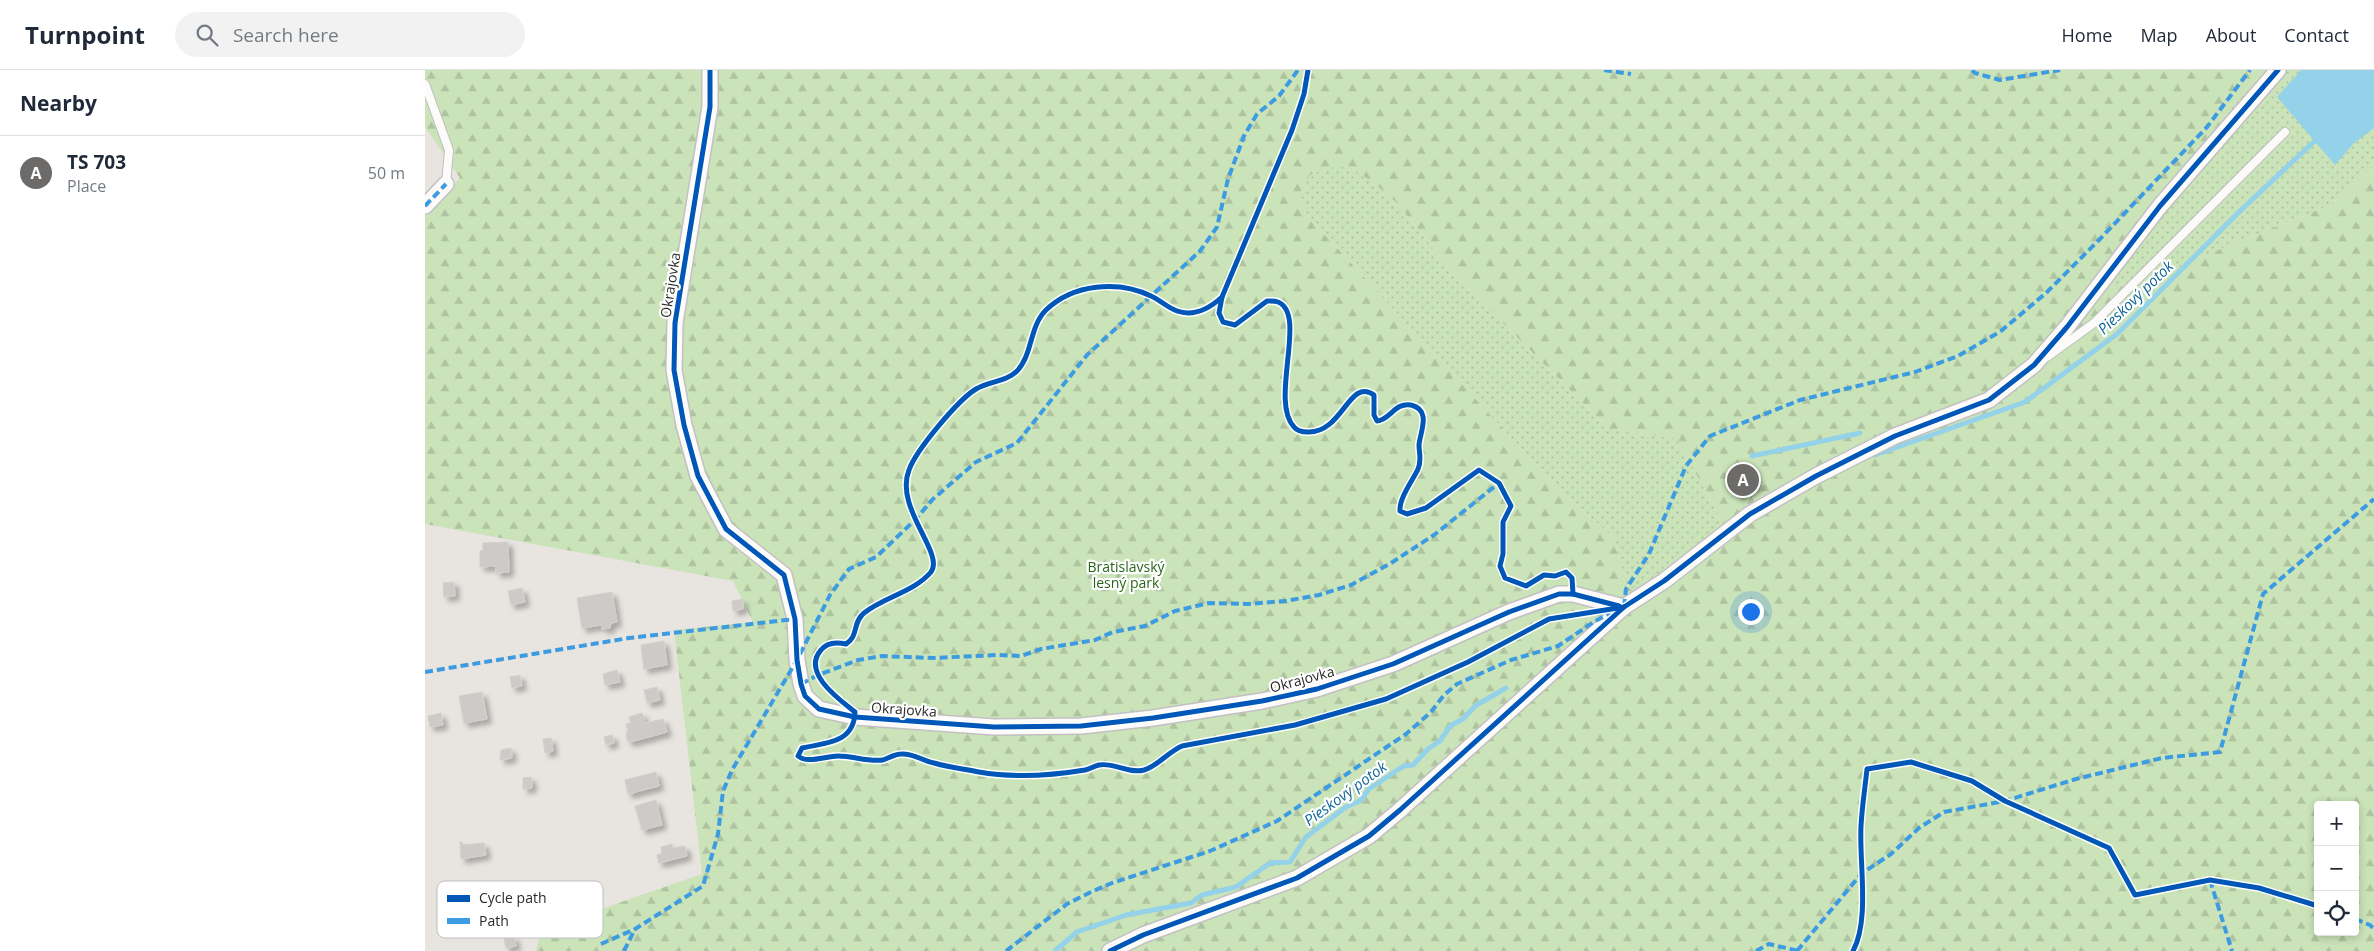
<!DOCTYPE html>
<meta charset="utf-8">
<style>
body{margin:0;font-family:"Open Sans",sans-serif;background:#f2f2f3;color:#1f2937}
.controls{position:absolute;right:15px;bottom:15px;display:grid;overflow:hidden;border-radius:5px;box-shadow:0 2px 8px #0003}
.controls button{width:45px;height:45px;display:grid;place-items:center;padding:0;border:0;border-bottom:1px solid #e0e1e3;background:#fff;color:#1f2937;font:25px sans-serif}
.you{position:absolute;left:1325px;top:541px;width:18px;height:18px;margin:-12px;border:4px solid #fff;border-radius:50%;background:#1a73e8;box-shadow:0 0 0 8px #1a73e833}
.badge{display:grid;place-items:center;width:32px;height:32px;border-radius:50%;background:#6c6b6a;color:#fff;font-size:16px;font-weight:700}
.pin{position:absolute;translate:-50% -50%;border:2px solid #fff;box-shadow:0 1px 5px #0006}
.list{margin:0;padding:0;list-style:none}
h2{display:flex;justify-content:space-between;align-items:center;height:65px;margin:0;padding:0 20px;font-size:21px}
h2 small{font-size:16px;font-weight:400;color:#747a83}
.list li{display:grid;grid-template-columns:32px 1fr auto;gap:15px;align-items:center;box-sizing:border-box;height:75px;padding:0 20px;border-top:1px solid #e0e1e3}
.list b{display:block;font-size:19px;white-space:nowrap}
.list p{margin:0;font-size:16px;white-space:nowrap;color:#747a83}
.list em{font-size:16px;font-style:normal;color:#747a83}
.icon{flex:none;width:28px;height:28px;fill:none;stroke:currentColor;stroke-width:2;stroke-linecap:round;stroke-linejoin:round}
.map{position:relative;flex:none;width:1949px;height:881px;overflow:hidden}
header{display:flex;align-items:center;gap:30px;box-sizing:border-box;height:70px;padding:0 25px;background:#fff;border-bottom:1px solid #e0e1e3}
header strong{font-size:24px}
nav{display:flex;gap:28px;margin-inline-start:auto;font-size:18px}
.search{width:350px;height:45px;background:#f2f2f3;display:flex;align-items:center;gap:12px;box-sizing:border-box;padding:0 18px;border-radius:28px;color:#747a83;font-size:19px}
main{display:flex}
aside{flex:1;background:#fff}
.map>svg:first-child{display:block}
</style>
<header>
<strong>Turnpoint</strong>
<div class="search"><svg class="icon" aria-label="search" viewBox="0 0 24 24"><circle cx="10" cy="10" r="6"/><path d="M15 15l6 6"/></svg>Search here</div>
<nav><a>Home</a><a>Map</a><a>About</a><a>Contact</a></nav>
</header>
<main>
<aside>
<h2>Nearby<small></small></h2>
<ul class="list">
<li><span class="badge">A</span><div><b>TS 703</b><p>Place</p></div><em>50 m</em></li>
</ul>
</aside>
<div class="map">
<svg width="1949" height="881" viewBox="0 0 1949 881">
<defs>
<pattern id="green-dots" width="8" height="8" patternUnits="userSpaceOnUse" patternTransform="scale(1.25)"><rect width="8" height="8" fill="#cae3b9"/><path d="M2 2h.1M6 6h.1" fill="none" stroke="#aec39f" stroke-width="1.8" stroke-linecap="round"/></pattern>
<pattern id="forest-firs" width="22" height="20" patternUnits="userSpaceOnUse" patternTransform="scale(1.25)"><rect width="22" height="20" fill="#cae3b9"/><path d="M5 1l3.5 6h-7zM16 11l3.5 6h-7z" fill="#aec39f"/></pattern>
<filter id="shadow"><feDropShadow dx="4.5" dy="4.5" stdDeviation="2.5" flood-color="#0004"/></filter>
</defs>
<rect width="100%" height="100%" fill="#e8e4e0"/>
<g fill="url(#green-dots)">
<polygon points="1837,0 1949,0 1949,96 1905,135 1701,217 1667,214"/>
<polygon points="902,97 925,97 949,113 972,133 1028,203 1185,360 1252,368 1299,455 1220,517 1201,519 1190,469 1131,417 880,143 875,124 885,105"/>
</g>
<path fill="url(#forest-firs)" fill-rule="evenodd" d="M0,0H1837L1668,213L1701,217L1905,135L1949,96V881H111L116,860L277,804L249,560L328,552L308,511L0,454V146L35,108L0,57ZM925,97L949,113L972,133L1028,203L1185,360L1252,368L1299,455L1220,517L1201,519L1190,469L1131,417L880,143L875,124L885,105L902,98ZM1893,735H1930V862H1893Z"/>
<polygon fill="#94d2e9" points="1876,0 1949,0 1949,58 1928,74 1910,95 1852,27"/>
<g fill="none" stroke-linecap="round" stroke-linejoin="round">
<g stroke="#94d2e9" stroke-width="5">
<polyline points="1450,385 1600,332 1692,264 1815,141 1894,67"/>
<polyline points="1327,386 1435,363"/>
<polyline points="630,881 652,862 701,845 766,833 777,825 811,817 845,793 865,792 881,767 921,737 935,731 944,719 971,701 979,696 988,695 1004,678 1015,671 1025,656 1038,649 1050,636 1081,618"/>
</g>
</g>
<g fill="#cdcac7" stroke="#d3d0cc" filter="url(#shadow)">
<polygon points="1323,393 1335,415 1313,427 1301,405"/>
<polygon points="83,472 84,502 71,503 71,496 55,497 55,481 58,480 58,473"/>
<polygon points="29,512 30,526 19,527 18,513"/>
<polygon points="97,518 100,532 86,535 83,521"/>
<polygon points="187,522 192,552 186,553 185,558 177,559 177,555 157,558 152,528"/>
<polygon points="318,529 318,539 308,541 307,531"/>
<polygon points="239,571 242,595 219,599 216,575"/>
<polygon points="192,600 195,612 180,615 178,604"/>
<polygon points="95,605 97,616 87,618 85,607"/>
<polygon points="232,617 235,630 222,633 219,620"/>
<polygon points="57,622 62,649 39,653 34,626"/>
<polygon points="16,643 18,655 5,657 3,646"/>
<polygon points="217,643 220,653 225,652 228,666 205,672 202,670 201,664 203,661 201,654 206,653 204,647"/>
<polygon points="238,649 242,662 228,666 225,652"/>
<polygon points="187,665 189,673 181,675 179,667"/>
<polygon points="126,668 128,681 120,683 118,669"/>
<polygon points="86,678 87,688 75,690 76,680"/>
<polygon points="231,702 234,716 203,724 200,710"/>
<polygon points="106,707 107,718 98,719 98,708"/>
<polygon points="231,730 237,755 217,760 210,736"/>
<polygon points="35,772 37,772 38,775 59,773 61,785 36,789"/>
<polygon points="247,774 248,778 260,776 262,786 234,793 232,785 237,783 236,777"/>
<polygon points="89,866 91,876 81,878 79,869"/>
</g>
<g fill="none" stroke-linecap="round" stroke-linejoin="round">
<defs>
<g id="lane">
<polyline points="0,14 24,80 21,114"/>
<polyline points="1622,287 1669,253 1860,62"/>
</g>
<g id="street">
<polyline points="285,0 285,37 250,253 249,300 259,355 273,406 301,459 359,505 370,549 372,590 376,614 380,626 394,639 430,647 569,657 656,656 728,648 837,631 892,619 968,594 1084,542 1134,524 1148,524 1199,537"/>
<polyline points="0,136 21,114"/>
<polyline points="685,881 718,865 872,808 944,766 975,740 1199,537 1239,511 1325,444 1391,406 1470,366 1564,330 1609,295 1642,257 1735,136 1853,0"/>
</g>
</defs>
<use href="#lane" stroke="#c2c0c1" stroke-width="10"/>
<use href="#street" stroke="#c2c0c1" stroke-width="18"/>
<use href="#lane" stroke="#fcfbfa" stroke-width="8"/>
<use href="#street" stroke="#fcfbfa" stroke-width="15"/>
<g stroke="#3d9ce1" stroke-width="4" stroke-dasharray="8 4" stroke-linecap="butt">
<polyline points="1179,0 1206,4"/>
<polyline points="1547,0 1550,3 1575,10 1635,0"/>
<polyline points="0,136 21,114"/>
<polyline points="1199,537 1201,519 1224,484 1261,396 1285,366 1375,330 1490,302 1533,286 1576,261 1621,223 1673,171 1782,57 1825,0"/>
<polyline points="0,602 204,568 370,549"/>
<polyline points="376,614 393,605 433,590 457,586 508,588 572,585 596,586 616,579 670,570 688,562 720,556 750,541 784,533 823,534 860,531 894,525 926,515 966,493 1009,465 1074,413"/>
<polyline points="1785,810 1807,881"/>
<polyline points="1930,849 1945,855 1949,859"/>
<polyline points="176,874 210,859 278,816 293,764 298,721 307,700 372,590 405,525 424,499 451,487 490,450 508,429 551,392 592,373 662,285 775,181 792,157 803,109 819,66 832,44 854,26 873,0"/>
<polyline points="199,881 210,859"/>
<polyline points="581,881 642,834 666,822 687,813 785,781 852,751 981,664 1006,642 1019,625 1032,614 1086,590 1133,576 1170,551 1186,543"/>
<polyline points="1331,881 1344,874 1374,881"/>
<polyline points="1372,881 1436,804 1466,784 1494,758 1519,742 1580,731 1651,709 1737,688 1795,682 1838,524 1949,429"/>
</g>
<defs>
<g id="cycleway">
<polyline points="285,0 285,37 250,253 249,300 259,355 273,406 301,459 359,505 370,549 372,590 376,614 380,626 394,639 430,647 569,657 656,656 728,648 837,631 892,619 968,594 1084,542 1134,524 1148,524 1194,536"/>
<path d="M883,0L879,24L867,60L797,227C785,238 769,247 752,241C743,238 735,230 726,226C693,210 648,214 621,240C604,257 608,284 592,301C581,312 564,311 551,319C533,330 491,380 484,400C469,438 520,483 506,502C489,522 459,527 439,543C427,553 434,566 421,574C412,572 402,572 396,580C376,603 415,630 430,642C429,674 399,673 377,678L373,686C382,694 401,686 413,686C429,686 442,692 458,690C464,688 470,684 476,684C489,683 497,691 509,693C523,697 539,699 554,702C589,708 624,706 660,700C665,699 669,696 674,695C689,692 703,704 719,700C733,696 743,682 757,676L870,655L961,629L1043,592L1124,549L1199,537"/>
<path d="M797,227L794,243L798,252L810,255L842,231C845,231 850,231 853,232C883,244 844,330 869,357C872,361 878,362 883,362C918,363 924,307 949,325V345L952,351C965,350 970,332 986,335C1007,340 995,362 994,375C994,384 997,390 993,399C988,410 974,428 975,441L982,444L1001,438L1054,400L1074,413L1086,436L1078,452V484L1075,496L1080,508L1101,516L1119,505L1130,506L1141,502L1147,508L1148,524"/>
<polyline points="685,881 718,865 872,808 944,766 975,740 1199,537 1239,511 1325,444 1391,406 1470,366 1564,330 1609,295 1642,257 1735,136 1853,0"/>
<path d="M1428,881C1445,850 1434,792 1436,756C1437,737 1440,718 1442,699L1486,692L1547,711L1580,731L1684,778L1710,825L1785,810L1834,818L1893,836"/>
</g>
</defs>
<use href="#cycleway" stroke="#fff" stroke-width="8"/>
<use href="#cycleway" stroke="#0057b8" stroke-width="5"/>
</g>
<g text-anchor="middle" dominant-baseline="central" stroke-width="4.5" stroke-linejoin="round" paint-order="stroke">
<g font-size="14" fill="#2a2a2a" stroke="#fff">
<text transform="translate(245 215) rotate(-81)">Okrajovka</text>
<text transform="translate(877 609) rotate(-15)">Okrajovka</text>
<text transform="translate(479 639) rotate(4)">Okrajovka</text>
</g>
<g font-size="14" fill="#29661b" stroke="#fff">
<text x="701" y="496">Bratislavský<tspan x="701" dy="16">lesný park</tspan></text>
</g>
<g font-size="15" font-style="italic" fill="#0f6799" stroke="#fff">
<text transform="translate(1710 227) rotate(-44)">Pieskový potok</text>
<text transform="translate(920 723) rotate(-36)">Pieskový potok</text>
</g>
</g>
<rect x="12" y="811" width="166" height="57" rx="8" fill="#fff" stroke="#bfbfbf" stroke-width="1"/>
<rect x="22" y="825" width="23" height="7" fill="#0057b8"/>
<rect x="22" y="848" width="23" height="6" fill="#3d9ce1"/>
<g font-size="14" fill="#2a2a2a">
<text x="54" y="833">Cycle path</text>
<text x="54" y="856">Path</text>
</g>
</svg>
<div class="controls">
<button>+</button>
<button>−</button>
<button><svg class="icon" aria-label="locate" viewBox="0 0 24 24"><circle cx="12" cy="12" r="6"/><path d="M12 2v4M12 18v4M2 12h4M18 12h4"/></svg></button>
</div>
<div class="you"></div>
<div class="pin badge" style="left:1318px;top:410px">A</div>
</div>
</main>
